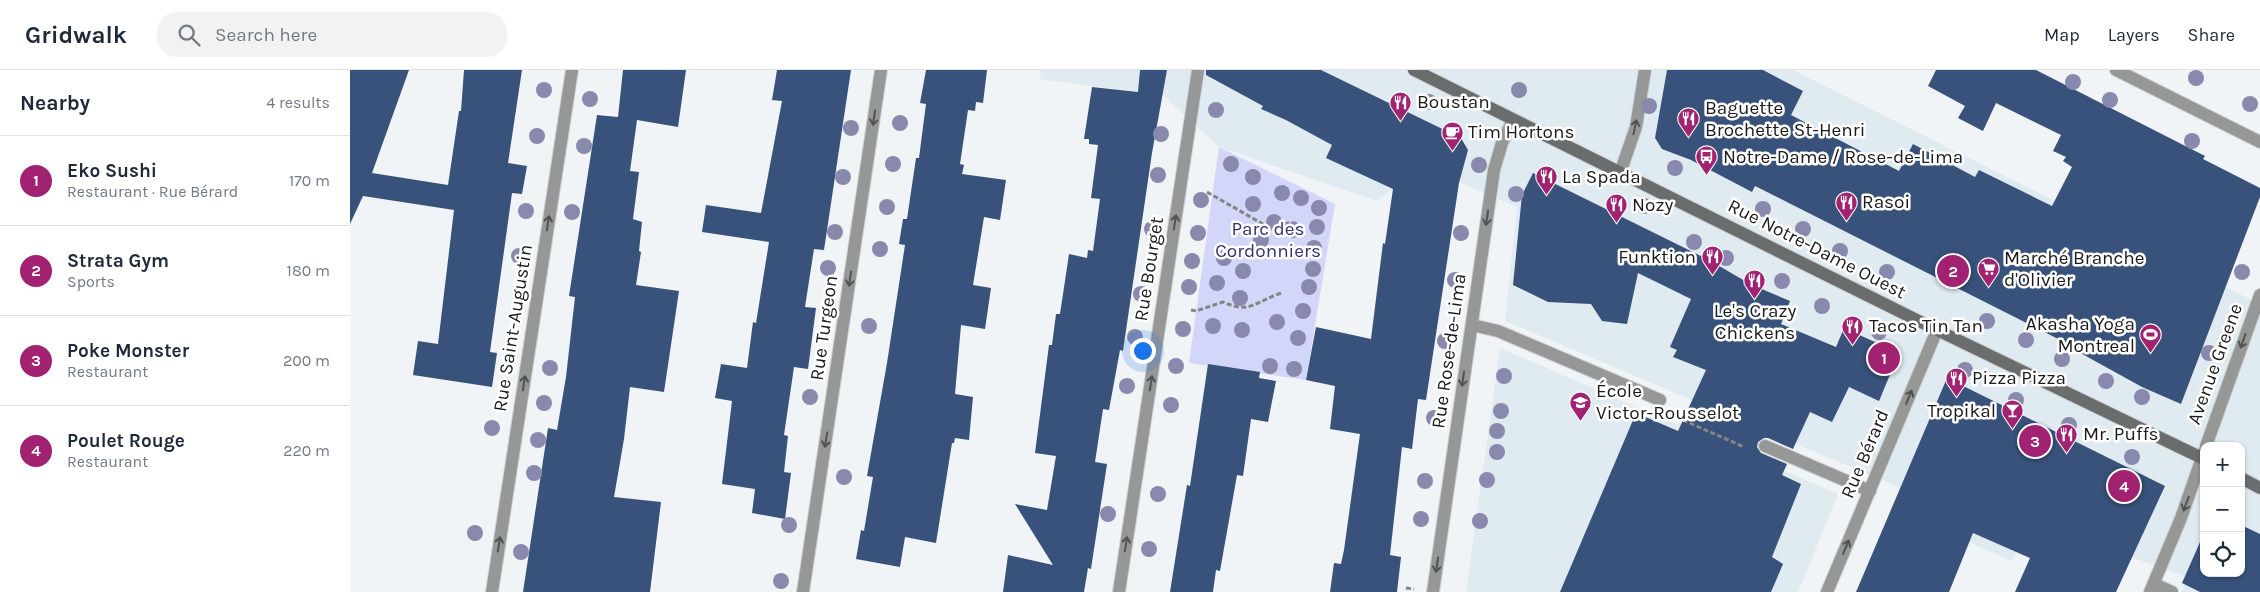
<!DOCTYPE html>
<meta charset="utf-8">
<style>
body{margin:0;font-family:Karla,sans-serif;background:#f2f2f3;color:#1f2937}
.controls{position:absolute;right:15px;bottom:15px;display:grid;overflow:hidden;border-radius:10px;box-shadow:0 1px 4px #0004}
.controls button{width:45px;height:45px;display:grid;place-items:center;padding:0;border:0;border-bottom:1px solid #e0e1e3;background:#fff;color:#1f2937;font:25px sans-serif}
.you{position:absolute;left:792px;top:280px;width:18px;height:18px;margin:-12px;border:4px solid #fff;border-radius:50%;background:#1a73e8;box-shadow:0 0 0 8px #1a73e833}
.badge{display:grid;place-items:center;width:32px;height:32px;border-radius:50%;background:#a22272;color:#fff;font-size:16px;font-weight:700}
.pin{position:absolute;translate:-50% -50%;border:2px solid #fff;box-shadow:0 1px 5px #0006}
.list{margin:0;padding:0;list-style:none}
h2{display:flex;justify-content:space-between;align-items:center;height:65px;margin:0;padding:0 20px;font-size:21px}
h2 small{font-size:16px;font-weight:400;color:#747a83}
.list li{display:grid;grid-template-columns:32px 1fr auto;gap:15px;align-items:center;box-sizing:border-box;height:90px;padding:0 20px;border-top:1px solid #e0e1e3}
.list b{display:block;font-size:19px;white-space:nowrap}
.list p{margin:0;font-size:16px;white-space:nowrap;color:#747a83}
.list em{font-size:16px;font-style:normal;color:#747a83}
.icon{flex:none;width:28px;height:28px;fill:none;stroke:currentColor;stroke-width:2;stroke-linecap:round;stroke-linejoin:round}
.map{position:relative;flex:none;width:1910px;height:522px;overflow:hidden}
header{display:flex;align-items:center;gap:30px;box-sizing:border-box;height:70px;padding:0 25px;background:#fff;border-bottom:1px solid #e0e1e3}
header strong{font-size:24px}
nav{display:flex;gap:28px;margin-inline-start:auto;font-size:18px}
.search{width:350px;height:45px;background:#f2f2f3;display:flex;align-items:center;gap:12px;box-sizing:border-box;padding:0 18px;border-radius:20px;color:#747a83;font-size:19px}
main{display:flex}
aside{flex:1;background:#fff}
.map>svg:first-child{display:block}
</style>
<header>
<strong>Gridwalk</strong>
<div class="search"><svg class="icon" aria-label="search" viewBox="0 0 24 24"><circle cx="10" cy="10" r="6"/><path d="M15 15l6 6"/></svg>Search here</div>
<nav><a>Map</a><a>Layers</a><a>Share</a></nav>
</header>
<main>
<aside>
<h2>Nearby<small>4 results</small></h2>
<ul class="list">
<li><span class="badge">1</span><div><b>Eko Sushi</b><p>Restaurant · Rue Bérard</p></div><em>170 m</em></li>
<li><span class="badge">2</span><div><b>Strata Gym</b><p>Sports</p></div><em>180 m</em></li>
<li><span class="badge">3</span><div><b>Poke Monster</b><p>Restaurant</p></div><em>200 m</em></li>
<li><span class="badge">4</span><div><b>Poulet Rouge</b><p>Restaurant</p></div><em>220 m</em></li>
</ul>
</aside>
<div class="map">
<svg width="1910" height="522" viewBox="0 0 1910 522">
<rect width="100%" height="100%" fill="#f0f4f6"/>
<g fill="#dfeaf1" fill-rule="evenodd">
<path d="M691,0H1443L1910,234V522H1832L1837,507L1780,487L1683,445L1662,491L1545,439L1555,420L1155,251L1167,137L1073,97L1027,131L869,77L813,25L690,9ZM1854,376H1891V503H1854Z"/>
<polygon points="1150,278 1488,424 1448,522 1116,522"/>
</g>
<polygon fill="#d2d6f8" points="869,77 985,134 956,310 839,293"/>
<g fill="#38527b">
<polygon points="0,0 59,0 22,103 98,115 109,41 111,41 114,0 172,0 158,93 177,96 172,124 162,123 140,282 147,283 142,317 63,305 68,271 88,274 104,140 13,126 0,154"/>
<polygon points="273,0 336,0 328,57 287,50 280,101 289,102 283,149 292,152 289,181 291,182 286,215 329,221 314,322 280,317 274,369 264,427 311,432 300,522 173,522 198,358 207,360 216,307 225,227 219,226 247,45 268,47"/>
<polygon points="427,0 501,0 474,180 464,179 455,237 466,238 458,299 444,297 434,365 438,366 434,402 441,403 435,449 402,443 405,419 372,414 382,331 365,328 371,294 397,298 403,252 406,253 419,172 352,162 356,135 411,143 432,31 422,30"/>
<polygon points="576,0 637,0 633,33 626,32 625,41 618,40 610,94 614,95 612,104 656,110 650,150 634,147 623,215 641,218 635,259 611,255 605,324 623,327 619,370 605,368 604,373 602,373 586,473 555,467 550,497 506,489 511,460 514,461 523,407 517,406 537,293 555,175 549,174 553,149 557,149 566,88 569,88 576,34 570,33"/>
<polygon points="790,0 817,0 802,83 773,281 770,280 759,340 753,339 745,392 757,394 741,499 738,498 734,522 653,522 658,485 703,495 665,434 697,440 706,386 685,383 699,275 702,275 706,244 710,244 719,184 737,188 738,180 743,181 750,129 741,128 748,75 739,74 739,69 734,69 742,17 788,22"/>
<polygon points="856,0 971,0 1111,68 1118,80 1109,113 1076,330 1068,329 1062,379 1052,377 1040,485 1051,487 1047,522 980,522 984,493 991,494 994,480 1010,364 980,359 985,316 956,310 966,257 1021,269 1033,173 1035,174 1043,119 976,88 982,75 936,50 911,39 913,36 856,5"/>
<polygon points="1317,0 1413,0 1453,21 1441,45 1549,101 1563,74 1625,107 1629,100 1702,136 1722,97 1713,91 1716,87 1703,81 1711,65 1646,33 1633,61 1608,48 1615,36 1578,16 1586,0 1686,0 1855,86 1853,89 1910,118 1910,127 1831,334 1792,317 1725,280 1726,278 1405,116 1402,122 1341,90 1312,79 1305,68"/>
<polygon points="1183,103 1359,190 1400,214 1440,231 1431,254 1486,277 1494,258 1549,283 1529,331 1499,317 1482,352 1460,342 1443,379 1418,368 1414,368 1408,372 1407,377 1411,383 1437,394 1432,405 1451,414 1422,487 1433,494 1421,522 1210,522 1286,343 1328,361 1356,300 1323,287 1327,280 1320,277 1341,229 1288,203 1277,254 1252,251 1241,234 1198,232 1163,215 1172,125"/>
<polygon points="858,294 910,302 909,308 926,311 918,352 901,349 893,406 887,405 870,501 866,500 863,522 820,522 837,415 840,416"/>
<polygon points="1597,308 1815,416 1766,522 1665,522 1680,488 1623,463 1599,522 1506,522"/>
<polygon points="1891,455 1910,464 1910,522 1850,522 1832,513 1854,463 1854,503 1891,503"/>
</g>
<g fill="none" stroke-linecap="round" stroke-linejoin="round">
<defs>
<g id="service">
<polyline points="1122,255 1148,261 1310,330"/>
<polyline points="1415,376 1520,421"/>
<polyline points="1804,514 1822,522"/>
</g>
<g id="minor">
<polyline points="1766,0 1910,72"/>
<polyline points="1270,103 1286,57 1295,0"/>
<polyline points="1856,376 1910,225"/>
<polyline points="142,522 222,0"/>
<polyline points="453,522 531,0"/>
<polyline points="769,522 848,0"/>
<polyline points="1083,522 1144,100 1152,73 1163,50"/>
<polyline points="1477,522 1587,260"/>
<polyline points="1800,522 1831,448 1854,382"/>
</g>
<g id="secondary">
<polyline points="1064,0 1587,260 1854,389"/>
<polyline points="1891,408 1910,418"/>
</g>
</defs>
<use href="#service" stroke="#ced1d3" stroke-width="14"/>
<use href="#minor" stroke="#ced1d3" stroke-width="14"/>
<use href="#secondary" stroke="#ced1d3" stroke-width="14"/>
<g stroke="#838587" stroke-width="3" stroke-dasharray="5 2.5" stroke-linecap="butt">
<path d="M857,122L925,161C933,153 938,151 949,154"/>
<path d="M841,240L846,241L873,232C901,245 907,230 932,223"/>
<polyline points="1326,347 1394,377"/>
<polyline points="1056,518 1064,519"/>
</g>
<use href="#service" stroke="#969898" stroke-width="12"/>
<use href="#minor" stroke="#969898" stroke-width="12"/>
<use href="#secondary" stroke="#6a6d6e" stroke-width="12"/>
</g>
<g fill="#8989ad">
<circle cx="1846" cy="8" r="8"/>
<circle cx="1723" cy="12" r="8"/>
<circle cx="194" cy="20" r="8"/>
<circle cx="1169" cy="20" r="8"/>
<circle cx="240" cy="29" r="8"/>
<circle cx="1760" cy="30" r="8"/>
<circle cx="1079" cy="32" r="8"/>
<circle cx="1900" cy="34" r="8"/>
<circle cx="1299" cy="36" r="8"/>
<circle cx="866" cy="40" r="8"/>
<circle cx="550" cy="53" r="8"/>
<circle cx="501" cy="58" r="8"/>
<circle cx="811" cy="64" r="8"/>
<circle cx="187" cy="66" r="8"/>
<circle cx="1842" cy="71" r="8"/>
<circle cx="234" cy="76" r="8"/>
<circle cx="543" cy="94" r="8"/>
<circle cx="881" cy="94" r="8"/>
<circle cx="1129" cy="95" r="8"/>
<circle cx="1325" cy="98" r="8"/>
<circle cx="808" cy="105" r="8"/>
<circle cx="493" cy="107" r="8"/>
<circle cx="903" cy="107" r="8"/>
<circle cx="932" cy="123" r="8"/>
<circle cx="1166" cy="124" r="8"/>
<circle cx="951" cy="128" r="8"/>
<circle cx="851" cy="130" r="8"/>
<circle cx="903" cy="134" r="8"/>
<circle cx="1294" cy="136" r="8"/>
<circle cx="537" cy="137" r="8"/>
<circle cx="969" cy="138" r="8"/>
<circle cx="1413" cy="139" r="8"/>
<circle cx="176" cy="141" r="8"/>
<circle cx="222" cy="142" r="8"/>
<circle cx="924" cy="152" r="8"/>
<circle cx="967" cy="157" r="8"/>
<circle cx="802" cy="159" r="8"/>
<circle cx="1453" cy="159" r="8"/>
<circle cx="943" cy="160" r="8"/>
<circle cx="485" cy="162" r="8"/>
<circle cx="848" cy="163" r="8"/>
<circle cx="1111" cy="163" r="8"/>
<circle cx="911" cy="170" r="8"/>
<circle cx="1344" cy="172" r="8"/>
<circle cx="964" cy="178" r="8"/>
<circle cx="530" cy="179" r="8"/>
<circle cx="1490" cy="181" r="8"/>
<circle cx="169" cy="186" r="8"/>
<circle cx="874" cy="188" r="8"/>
<circle cx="1376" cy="188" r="8"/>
<circle cx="842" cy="191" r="8"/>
<circle cx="478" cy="198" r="8"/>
<circle cx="963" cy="199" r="8"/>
<circle cx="893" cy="201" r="8"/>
<circle cx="1537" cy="202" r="8"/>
<circle cx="1892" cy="202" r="8"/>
<circle cx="1105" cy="210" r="8"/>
<circle cx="1432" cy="211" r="8"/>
<circle cx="867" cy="213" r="8"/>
<circle cx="839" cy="217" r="8"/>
<circle cx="959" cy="217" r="8"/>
<circle cx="791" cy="224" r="8"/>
<circle cx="890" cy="228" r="8"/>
<circle cx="1472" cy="236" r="8"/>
<circle cx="953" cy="241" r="8"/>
<circle cx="1637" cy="251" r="8"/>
<circle cx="927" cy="252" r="8"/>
<circle cx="519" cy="256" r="8"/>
<circle cx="863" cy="256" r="8"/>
<circle cx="833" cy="259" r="8"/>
<circle cx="892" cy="260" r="8"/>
<circle cx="1529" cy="262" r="8"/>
<circle cx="785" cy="267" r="8"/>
<circle cx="948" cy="268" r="8"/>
<circle cx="1676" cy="270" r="8"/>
<circle cx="1095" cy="271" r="8"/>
<circle cx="1859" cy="283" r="8"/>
<circle cx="1712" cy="289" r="8"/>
<circle cx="826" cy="296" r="8"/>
<circle cx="920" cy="296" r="8"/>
<circle cx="200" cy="298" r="8"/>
<circle cx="944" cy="299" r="8"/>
<circle cx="1615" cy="300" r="8"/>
<circle cx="1154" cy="306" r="8"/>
<circle cx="1756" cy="311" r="8"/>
<circle cx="777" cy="316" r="8"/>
<circle cx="460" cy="327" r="8"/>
<circle cx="1792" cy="327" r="8"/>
<circle cx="1666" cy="330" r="8"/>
<circle cx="194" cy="333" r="8"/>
<circle cx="821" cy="335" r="8"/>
<circle cx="1151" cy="341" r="8"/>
<circle cx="1084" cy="348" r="8"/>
<circle cx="1719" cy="355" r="8"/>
<circle cx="142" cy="358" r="8"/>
<circle cx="1147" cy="361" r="8"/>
<circle cx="188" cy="370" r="8"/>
<circle cx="1147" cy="382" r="8"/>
<circle cx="1782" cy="387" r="8"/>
<circle cx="184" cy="403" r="8"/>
<circle cx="494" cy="407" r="8"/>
<circle cx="1137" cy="410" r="8"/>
<circle cx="1075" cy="411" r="8"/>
<circle cx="808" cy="424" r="8"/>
<circle cx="758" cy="444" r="8"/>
<circle cx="1071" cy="449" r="8"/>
<circle cx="1130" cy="451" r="8"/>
<circle cx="439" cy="455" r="8"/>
<circle cx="125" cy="463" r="8"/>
<circle cx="799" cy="479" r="8"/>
<circle cx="171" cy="482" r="8"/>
<circle cx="431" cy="511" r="8"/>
</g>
<defs><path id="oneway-shaft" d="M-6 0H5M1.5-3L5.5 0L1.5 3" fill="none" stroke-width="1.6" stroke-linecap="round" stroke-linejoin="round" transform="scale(1.25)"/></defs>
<g stroke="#515353">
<use href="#oneway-shaft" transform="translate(524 48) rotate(98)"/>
<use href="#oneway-shaft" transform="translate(1285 57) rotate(-78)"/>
<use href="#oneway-shaft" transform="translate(1137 148) rotate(98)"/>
<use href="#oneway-shaft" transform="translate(825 152) rotate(-81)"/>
<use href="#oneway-shaft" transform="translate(198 153) rotate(-81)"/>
<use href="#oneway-shaft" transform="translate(500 209) rotate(98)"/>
<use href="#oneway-shaft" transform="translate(1893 271) rotate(110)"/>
<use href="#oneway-shaft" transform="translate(1113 309) rotate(98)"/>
<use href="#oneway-shaft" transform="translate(174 313) rotate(-81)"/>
<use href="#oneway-shaft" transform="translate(801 313) rotate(-81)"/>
<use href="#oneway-shaft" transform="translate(1559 327) rotate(-67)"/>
<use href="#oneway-shaft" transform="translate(476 370) rotate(99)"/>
<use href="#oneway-shaft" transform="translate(1836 434) rotate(111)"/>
<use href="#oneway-shaft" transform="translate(149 474) rotate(-81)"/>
<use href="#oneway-shaft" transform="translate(776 474) rotate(-81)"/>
<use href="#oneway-shaft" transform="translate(1496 477) rotate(-67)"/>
<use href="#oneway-shaft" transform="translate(1087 495) rotate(99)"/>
</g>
<defs>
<symbol id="restaurant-pin" viewBox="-11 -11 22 30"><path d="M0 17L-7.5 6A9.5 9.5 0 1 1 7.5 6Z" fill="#a22272" stroke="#fff"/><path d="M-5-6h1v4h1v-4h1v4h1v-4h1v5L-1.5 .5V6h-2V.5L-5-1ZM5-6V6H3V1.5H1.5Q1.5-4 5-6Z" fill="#fff"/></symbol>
<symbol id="cafe-pin" viewBox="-11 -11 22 30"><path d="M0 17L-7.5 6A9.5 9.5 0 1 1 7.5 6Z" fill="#a22272" stroke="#fff"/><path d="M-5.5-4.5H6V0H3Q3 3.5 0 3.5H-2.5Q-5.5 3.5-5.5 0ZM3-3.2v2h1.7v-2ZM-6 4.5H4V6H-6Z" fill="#fff"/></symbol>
<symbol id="bus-pin" viewBox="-11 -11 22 30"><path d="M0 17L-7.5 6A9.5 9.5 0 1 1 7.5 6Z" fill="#a22272" stroke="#fff"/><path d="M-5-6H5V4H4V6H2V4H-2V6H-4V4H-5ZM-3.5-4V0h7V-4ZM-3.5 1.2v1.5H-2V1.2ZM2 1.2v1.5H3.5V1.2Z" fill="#fff"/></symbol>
<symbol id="supermarket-pin" viewBox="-11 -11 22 30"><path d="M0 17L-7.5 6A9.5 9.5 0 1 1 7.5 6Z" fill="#a22272" stroke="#fff"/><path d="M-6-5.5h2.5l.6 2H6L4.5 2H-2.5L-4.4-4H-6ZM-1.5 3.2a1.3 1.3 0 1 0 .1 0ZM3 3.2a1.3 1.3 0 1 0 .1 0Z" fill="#fff"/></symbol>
<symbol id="stadium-pin" viewBox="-11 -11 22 30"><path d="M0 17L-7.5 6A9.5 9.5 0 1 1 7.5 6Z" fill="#a22272" stroke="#fff"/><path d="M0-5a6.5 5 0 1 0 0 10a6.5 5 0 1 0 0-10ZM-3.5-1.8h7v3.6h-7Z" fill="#fff"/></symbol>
<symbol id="school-pin" viewBox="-11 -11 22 30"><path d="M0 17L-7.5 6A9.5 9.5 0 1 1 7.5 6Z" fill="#a22272" stroke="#fff"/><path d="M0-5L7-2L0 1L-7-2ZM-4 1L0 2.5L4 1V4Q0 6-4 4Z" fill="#fff"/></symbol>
<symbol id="bar-pin" viewBox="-11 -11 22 30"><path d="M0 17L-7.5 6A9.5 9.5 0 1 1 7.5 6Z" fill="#a22272" stroke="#fff"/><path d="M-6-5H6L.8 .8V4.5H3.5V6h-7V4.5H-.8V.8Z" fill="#fff"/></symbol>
</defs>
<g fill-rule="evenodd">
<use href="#restaurant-pin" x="1038" y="20" width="25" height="34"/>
<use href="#restaurant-pin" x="1326" y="36" width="25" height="34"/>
<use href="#cafe-pin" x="1090" y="50" width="25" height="34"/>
<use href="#bus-pin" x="1344" y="74" width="25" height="34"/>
<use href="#restaurant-pin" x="1184" y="94" width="25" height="34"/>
<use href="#restaurant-pin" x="1484" y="120" width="25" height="34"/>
<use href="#restaurant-pin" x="1254" y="122" width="25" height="34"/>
<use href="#restaurant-pin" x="1350" y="174" width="25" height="34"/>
<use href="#supermarket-pin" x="1626" y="186" width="25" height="34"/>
<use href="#restaurant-pin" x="1392" y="198" width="25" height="34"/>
<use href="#restaurant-pin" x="1490" y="244" width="25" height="34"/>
<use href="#stadium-pin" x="1788" y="252" width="25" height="34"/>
<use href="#restaurant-pin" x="1594" y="296" width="25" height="34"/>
<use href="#school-pin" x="1218" y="320" width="25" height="34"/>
<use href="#bar-pin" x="1650" y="328" width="25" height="34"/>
<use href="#restaurant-pin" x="1704" y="352" width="25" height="34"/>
</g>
<g text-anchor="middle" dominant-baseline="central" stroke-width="5" stroke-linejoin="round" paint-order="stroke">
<g font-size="19" fill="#191a1b" stroke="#fff" text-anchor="start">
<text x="1067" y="32">Boustan</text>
<text x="1355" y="38">Baguette<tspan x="1355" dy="22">Brochette St-Henri</tspan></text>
<text x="1118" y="62">Tim Hortons</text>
<text x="1373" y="87">Notre-Dame / Rose-de-Lima</text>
<text x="1212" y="107">La Spada</text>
<text x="1512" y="132">Rasoi</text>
<text x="1282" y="135">Nozy</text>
<text x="1346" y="187" text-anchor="end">Funktion</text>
<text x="1654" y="188">Marché Branche<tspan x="1654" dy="22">d'Olivier</tspan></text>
<text x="1405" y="241" text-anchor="middle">Le's Crazy<tspan x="1405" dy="22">Chickens</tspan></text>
<text x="1785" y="254" text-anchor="end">Akasha Yoga<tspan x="1785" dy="22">Montreal</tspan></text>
<text x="1519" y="256">Tacos Tin Tan</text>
<text x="1622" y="308">Pizza Pizza</text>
<text x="1246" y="321">École<tspan x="1246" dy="22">Victor-Rousselot</tspan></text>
<text x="1646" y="341" text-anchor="end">Tropikal</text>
<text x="1733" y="364">Mr. Puffs</text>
</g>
<g font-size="19" fill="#343271" stroke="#fff">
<text x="918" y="159">Parc des<tspan x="918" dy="22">Cordonniers</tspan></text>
</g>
<g font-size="19" fill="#191a1b" stroke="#fff">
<text transform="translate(1467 179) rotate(27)">Rue Notre-Dame Ouest</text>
<text transform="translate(799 199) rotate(-81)">Rue Bourget</text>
<text transform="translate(163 258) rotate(-81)">Rue Saint-Augustin</text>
<text transform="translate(474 258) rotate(-82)">Rue Turgeon</text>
<text transform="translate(1099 281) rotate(-82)">Rue Rose-de-Lima</text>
<text transform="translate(1865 294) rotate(-70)">Avenue Greene</text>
<text transform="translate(1515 384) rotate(-67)">Rue Bérard</text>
</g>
</g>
</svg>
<div class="controls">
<button>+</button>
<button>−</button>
<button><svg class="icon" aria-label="locate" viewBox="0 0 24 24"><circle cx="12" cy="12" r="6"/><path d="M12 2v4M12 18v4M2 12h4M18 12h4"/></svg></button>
</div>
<div class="you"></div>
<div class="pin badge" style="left:1534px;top:288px">1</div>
<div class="pin badge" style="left:1603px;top:201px">2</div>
<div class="pin badge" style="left:1685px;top:371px">3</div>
<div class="pin badge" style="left:1774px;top:416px">4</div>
</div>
</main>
